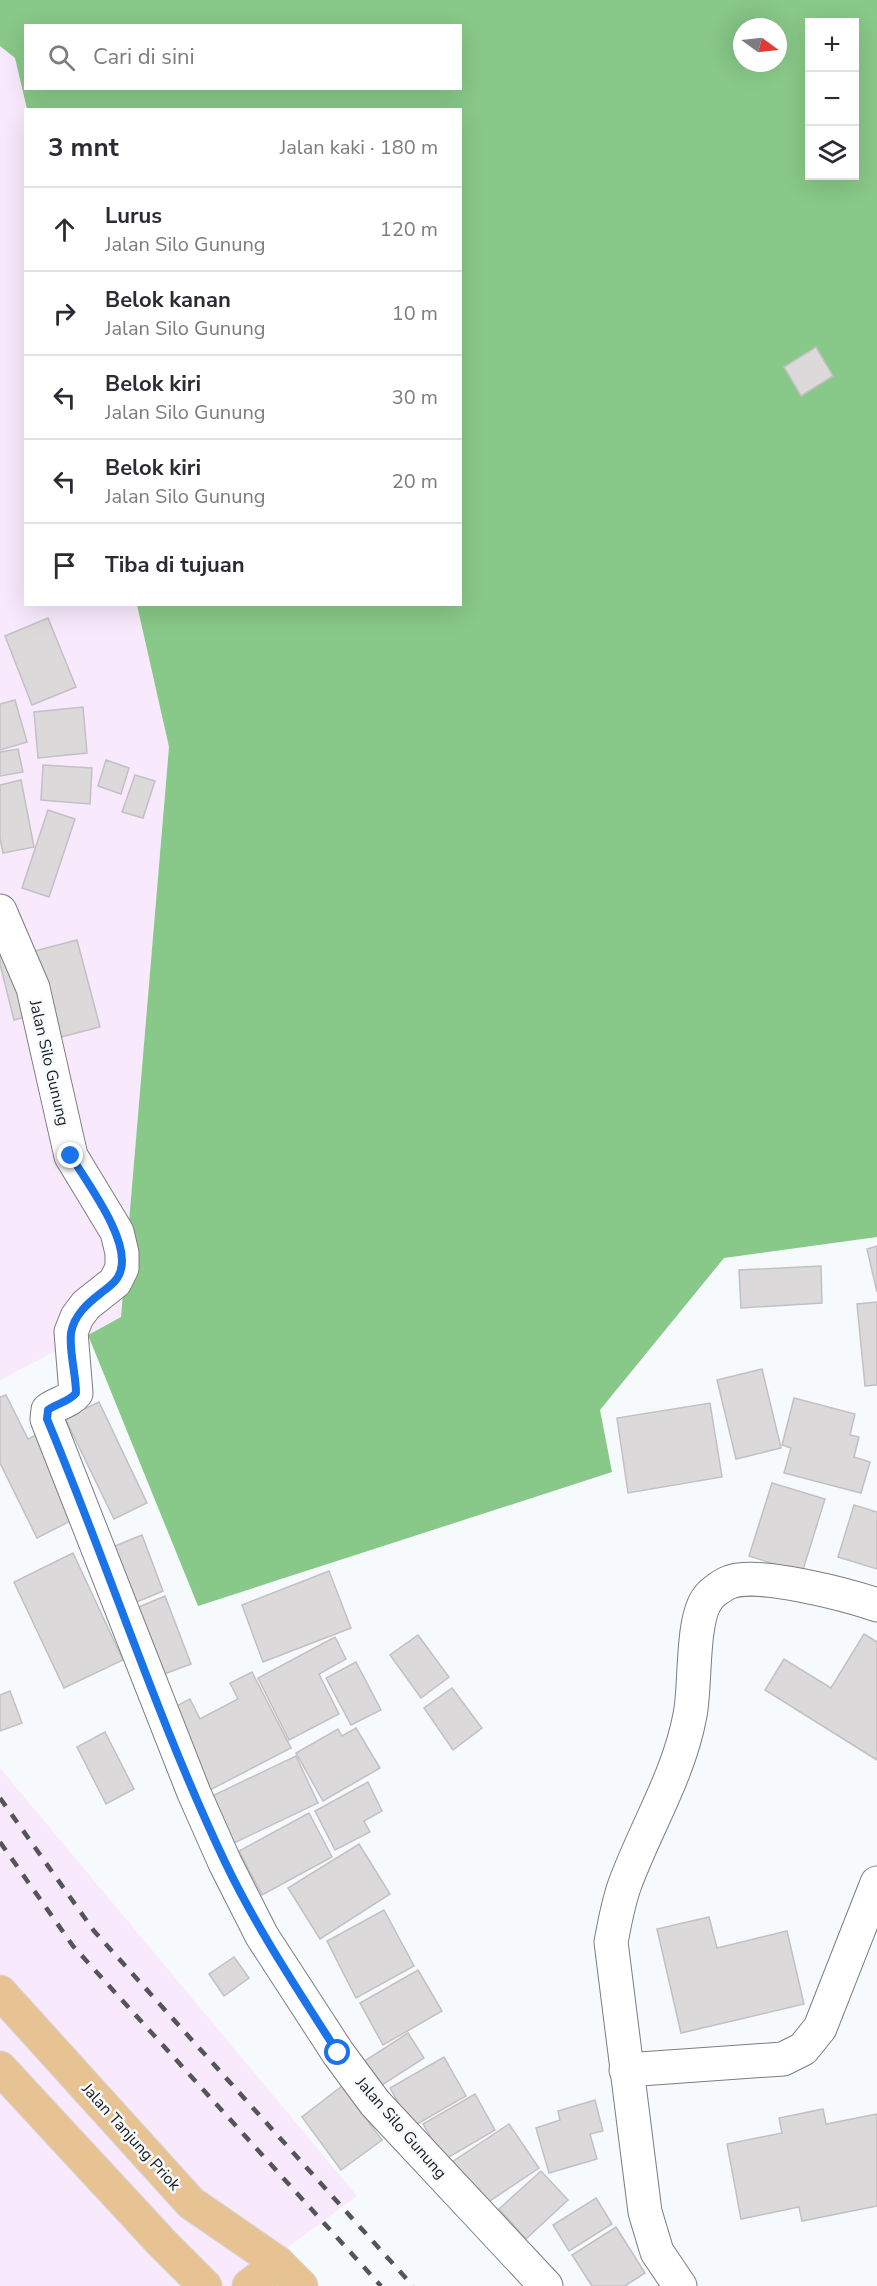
<!DOCTYPE html>
<html lang="id">
<meta charset="utf-8">
<style>
body{margin:0;font-family:"Nunito Sans",sans-serif;background:#f2f2f3;color:#2b2b33}
.controls{position:absolute;right:18px;top:18px;display:grid;overflow:hidden;border-radius:0px;box-shadow:0 6px 24px #0002}
.controls button{width:54px;height:54px;display:grid;place-items:center;padding:0;border:0;border-bottom:2px solid #e1e1e2;background:#fff;color:#2b2b33;font:30px sans-serif}
.compass{position:absolute;left:733px;top:18px;width:54px;height:54px;border-radius:50%;background:#fff;box-shadow:0 6px 24px #0002;rotate:105deg}
.stop{position:absolute;width:18px;height:18px;margin:-14px;border:4px solid #1a73e8;border-radius:50%;background:#fff}
.stop.end{background:#1a73e8;border-color:#fff;box-shadow:0 2px 6px #0008}
.list{margin:0;padding:0;list-style:none}
h2{display:flex;justify-content:space-between;align-items:center;height:78px;margin:0;padding:0 24px;font-size:26px}
h2 small{font-size:20px;font-weight:400;color:#7c7c81}
.list li{display:grid;grid-template-columns:39px 1fr auto;gap:18px;align-items:center;box-sizing:border-box;height:84px;padding:0 24px;border-top:2px solid #e1e1e2}
.list b{display:block;font-size:22px;white-space:nowrap}
.list p{margin:0;font-size:20px;white-space:nowrap;color:#7c7c81}
.list em{font-size:20px;font-style:normal;color:#7c7c81}
.icon{flex:none;width:33px;height:33px;fill:none;stroke:currentColor;stroke-width:2;stroke-linecap:round;stroke-linejoin:round}
.map{position:relative;flex:none;width:877px;height:2286px;overflow:hidden}
.search{position:absolute;background:#fff;box-shadow:0 6px 24px #0002;left:24px;top:24px;width:438px;height:66px;display:flex;align-items:center;gap:15px;box-sizing:border-box;padding:0 21px;border-radius:0px;color:#7c7c81;font-size:22px}
.panel{position:absolute;background:#fff;box-shadow:0 6px 24px #0002;left:24px;top:108px;width:438px;height:498px;border-radius:0px}
.map>svg:first-child{display:block}
</style>
<div class="map">
<svg width="877" height="2286" viewBox="0 0 877 2286">
<rect width="100%" height="100%" fill="#f6fafc"/>
<g fill="#f8e9fd">
<polygon points="0,46 15,58 27,109 26,604 137,605 169,747 121,1317 0,1380"/>
<polygon points="0,1768 357,2196 236,2286 0,2286"/>
</g>
<path fill="#88c888" fill-rule="evenodd" d="M0,0H877V1237L724,1258L600,1410L612,1472L198,1606L88,1335L121,1317L169,747L137,605L460,604V110L27,109L15,58L0,46ZM810,22H854V176H810ZM26,26H460V88H26ZM742,27H778V63H742Z"/>
<g fill="#dcd9db" stroke="#c3c0c3" stroke-width="1.5">
<polygon points="816,347 833,376 801,396 784,367"/>
<polygon points="48,618 76,687 32,705 5,636"/>
<polygon points="15,700 27,742 0,750 0,704"/>
<polygon points="83,707 87,753 38,758 34,712"/>
<polygon points="18,749 23,772 0,776 0,752"/>
<polygon points="106,760 129,768 121,794 98,786"/>
<polygon points="43,765 92,768 90,804 41,800"/>
<polygon points="135,775 155,781 143,818 122,812"/>
<polygon points="21,780 34,847 3,853 0,838 0,785"/>
<polygon points="48,810 75,819 49,897 22,888"/>
<polygon points="0,933 33,1015 14,1020 0,964"/>
<polygon points="77,940 100,1027 53,1039 31,952"/>
<polygon points="877,1246 877,1292 867,1249"/>
<polygon points="821,1266 822,1303 741,1308 739,1270"/>
<polygon points="877,1302 877,1385 865,1386 857,1304"/>
<polygon points="762,1369 781,1448 736,1459 717,1380"/>
<polygon points="6,1395 28,1439 44,1431 84,1514 37,1538 0,1463 0,1397"/>
<polygon points="794,1398 855,1414 850,1435 859,1437 854,1457 870,1462 861,1493 784,1473 791,1448 782,1445"/>
<polygon points="99,1402 147,1503 114,1519 65,1418"/>
<polygon points="710,1403 722,1477 628,1493 617,1418"/>
<polygon points="772,1483 825,1499 802,1573 749,1556"/>
<polygon points="854,1505 877,1512 877,1569 838,1557"/>
<polygon points="142,1535 163,1591 132,1604 110,1548"/>
<polygon points="73,1553 123,1660 64,1688 14,1582"/>
<polygon points="329,1571 351,1628 263,1662 242,1605"/>
<polygon points="165,1596 191,1664 159,1676 134,1609"/>
<polygon points="864,1634 877,1642 877,1760 765,1690 784,1659 831,1688"/>
<polygon points="418,1635 449,1677 421,1698 390,1655"/>
<polygon points="335,1637 346,1659 319,1674 339,1714 289,1740 258,1678"/>
<polygon points="356,1662 381,1710 351,1725 326,1678"/>
<polygon points="252,1672 291,1748 208,1791 167,1711 190,1699 200,1719 238,1699 230,1683"/>
<polygon points="452,1688 482,1728 453,1750 424,1708"/>
<polygon points="10,1691 22,1723 0,1731 0,1695"/>
<polygon points="356,1728 380,1768 323,1801 296,1753 338,1729 342,1736"/>
<polygon points="105,1732 134,1789 106,1804 77,1747"/>
<polygon points="296,1756 318,1803 234,1843 212,1796"/>
<polygon points="368,1782 382,1811 364,1821 370,1832 335,1850 315,1811"/>
<polygon points="309,1813 332,1857 262,1895 239,1851"/>
<polygon points="359,1844 390,1894 320,1939 288,1888"/>
<polygon points="384,1910 414,1966 356,1998 327,1941"/>
<polygon points="709,1917 717,1948 787,1931 804,2004 681,2033 657,1929"/>
<polygon points="234,1957 249,1978 224,1996 209,1974"/>
<polygon points="418,1970 442,2011 383,2045 360,2003"/>
<polygon points="408,2033 424,2058 379,2087 363,2062"/>
<polygon points="444,2057 466,2096 412,2127 390,2088"/>
<polygon points="342,2086 382,2140 341,2170 302,2117"/>
<polygon points="475,2094 495,2130 444,2160 423,2124"/>
<polygon points="595,2100 603,2131 590,2134 597,2159 549,2173 536,2128 560,2120 558,2111"/>
<polygon points="823,2109 826,2124 877,2114 877,2206 802,2221 799,2207 741,2219 727,2144 782,2133 779,2118"/>
<polygon points="509,2124 539,2168 481,2207 452,2162"/>
<polygon points="541,2171 568,2200 526,2239 499,2209"/>
<polygon points="596,2198 612,2224 569,2251 553,2225"/>
<polygon points="616,2227 645,2273 625,2286 592,2286 572,2255"/>
</g>
<g fill="none" stroke-linecap="round" stroke-linejoin="round">
<defs>
<g id="minor">
<path d="M0,911L33,988L71,1156L117,1232L122,1253V1268L115,1282L86,1305L77,1317L71,1332L76,1393C69,1402 57,1403 48,1410L47,1419L194,1793L225,1863L262,1936L338,2053L375,2103L546,2286"/>
<polyline points="626,2070 783,2059 803,2049 820,2028 877,1883"/>
<path d="M680,2286L657,2252L645,2212L611,1942C615,1922 618,1903 625,1884C646,1827 679,1775 690,1715C696,1686 691,1619 708,1598C711,1593 724,1584 730,1582C757,1571 848,1595 877,1605"/>
</g>
<g id="trunk">
<polyline points="0,1992 191,2203 278,2263 301,2286"/>
<polyline points="0,2068 162,2243 205,2286"/>
<polyline points="249,2286 278,2263"/>
</g>
</defs>
<use href="#minor" stroke="#7b7d80" stroke-width="35"/>
<use href="#trunk" stroke="#d6d6d6" stroke-width="35"/>
<use href="#minor" stroke="#fff" stroke-width="33"/>
<use href="#trunk" stroke="#e7c292" stroke-width="33"/>
<g stroke="#535556" stroke-width="4.5" stroke-dasharray="10 10" stroke-linecap="butt">
<polyline points="0,1798 94,1931 413,2286"/>
<polyline points="0,1842 73,1946 381,2286"/>
</g>
</g>
<g fill="none" stroke-linecap="round" stroke-linejoin="round">
<path stroke="#1a73e8" stroke-width="8" d="M71,1156C87,1183 129,1238 121,1269C119,1280 110,1286 101,1293C88,1303 74,1315 71,1333C69,1352 76,1374 76,1393C69,1402 57,1403 48,1410L47,1419C108,1565 157,1719 225,1862C257,1929 298,1990 338,2053"/>
</g>
<g text-anchor="middle" dominant-baseline="central" stroke-width="5" stroke-linejoin="round" paint-order="stroke">
<g font-size="16" fill="#1a1c1c" stroke="#f6fafc">
<text transform="translate(49 1063) rotate(77)">Jalan Silo Gunung</text>
<text transform="translate(401 2128) rotate(49)">Jalan Silo Gunung</text>
<text transform="translate(131 2137) rotate(48)">Jalan Tanjung Priok</text>
</g>
</g>
</svg>
<div class="controls">
<button>+</button>
<button>−</button>
<button><svg class="icon" aria-label="layers" viewBox="0 0 24 24"><path d="M12 4l9 5-9 5-9-5zM3 14l9 5 9-5"/></svg></button>
</div>
<svg class="compass" viewBox="-18 -18 36 36"><path d="M0-13l5 13h-10z" fill="#e53935"/><path d="M0 13l5-13h-10z" fill="#7c7c81"/></svg>
<div class="stop" style="left:338px;top:2053px"></div>
<div class="stop end" style="left:71px;top:1156px"></div>
<div class="search"><svg class="icon" aria-label="search" viewBox="0 0 24 24"><circle cx="10" cy="10" r="6"/><path d="M15 15l6 6"/></svg>Cari di sini</div>
<section class="panel">
<h2>3 mnt<small>Jalan kaki · 180 m</small></h2>
<ul class="list">
<li><svg class="icon" aria-label="ahead" viewBox="0 0 24 24"><path d="M12 20V5M6 11l6-6 6 6"/></svg><div><b>Lurus</b><p>Jalan Silo Gunung</p></div><em>120 m</em></li>
<li><svg class="icon" aria-label="right" viewBox="0 0 24 24"><path d="M7 20v-9h11M14 6l5 5-5 5"/></svg><div><b>Belok kanan</b><p>Jalan Silo Gunung</p></div><em>10 m</em></li>
<li><svg class="icon" aria-label="left" viewBox="0 0 24 24"><path d="M17 20v-9H6M10 6l-5 5 5 5"/></svg><div><b>Belok kiri</b><p>Jalan Silo Gunung</p></div><em>30 m</em></li>
<li><svg class="icon" aria-label="left" viewBox="0 0 24 24"><path d="M17 20v-9H6M10 6l-5 5 5 5"/></svg><div><b>Belok kiri</b><p>Jalan Silo Gunung</p></div><em>20 m</em></li>
<li><svg class="icon" aria-label="arrive" viewBox="0 0 24 24"><path d="M6 21V4h12l-3 4 3 4H6"/></svg><div><b>Tiba di tujuan</b></div></li>
</ul>
</section>
</div>
